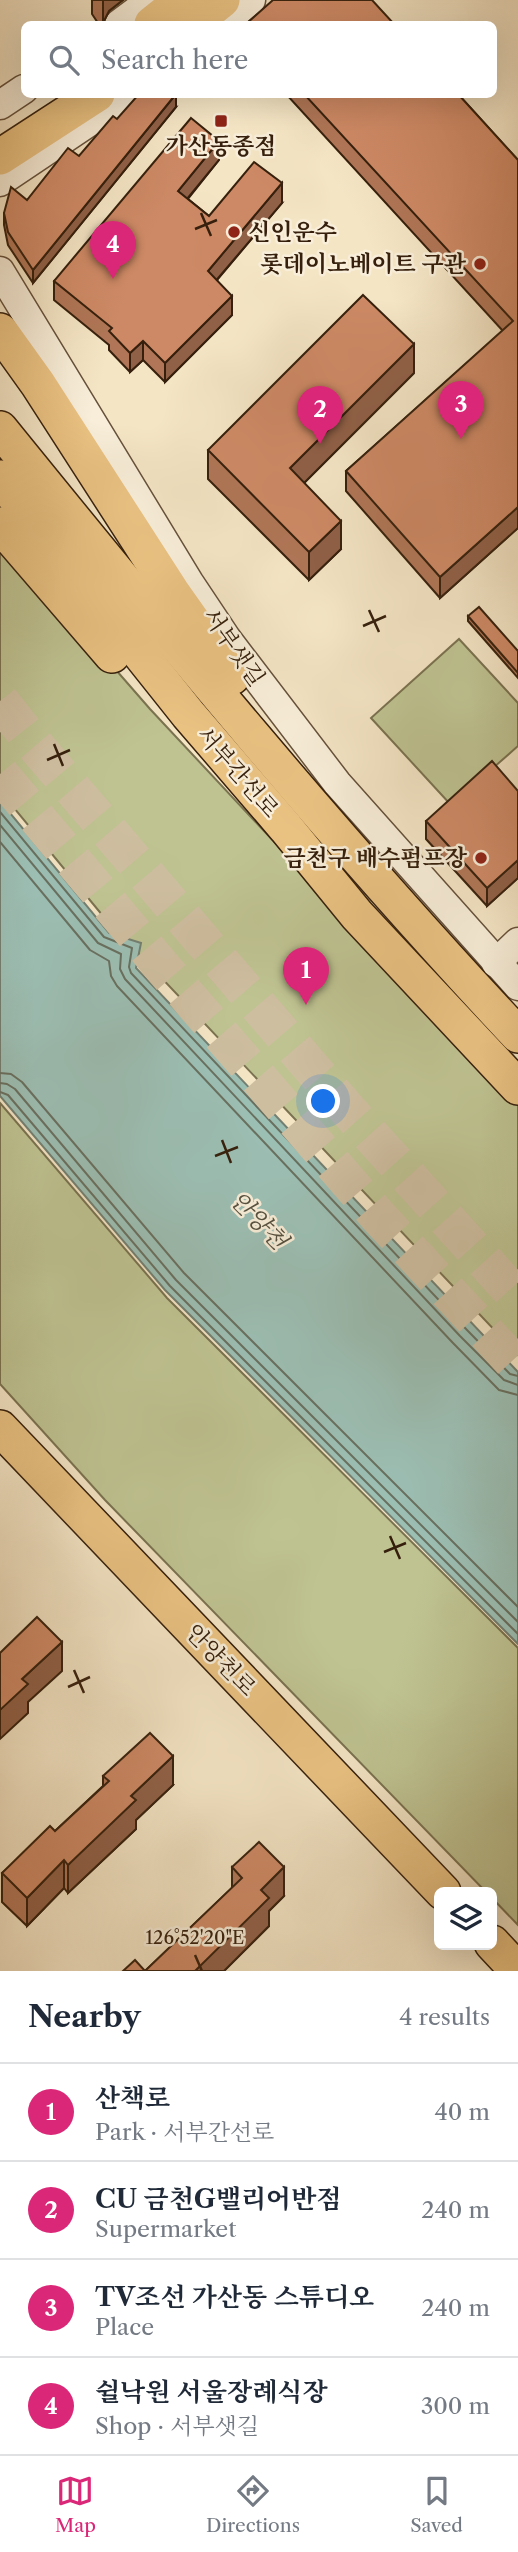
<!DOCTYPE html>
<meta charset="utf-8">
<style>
body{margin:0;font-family:"Libre Caslon Text","Noto Serif KR",serif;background:#f2f2f3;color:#1f2937}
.controls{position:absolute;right:21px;bottom:21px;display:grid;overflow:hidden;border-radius:10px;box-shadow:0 7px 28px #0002}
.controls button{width:63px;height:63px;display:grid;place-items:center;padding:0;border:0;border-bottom:2px solid #e0e1e3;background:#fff;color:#1f2937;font:35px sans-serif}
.you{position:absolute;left:324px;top:1102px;width:24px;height:24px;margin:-18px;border:5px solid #fff;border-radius:50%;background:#1a73e8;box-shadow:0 0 0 10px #1a73e833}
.badge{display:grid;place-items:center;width:46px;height:46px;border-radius:50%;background:#db2777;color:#fff;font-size:23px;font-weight:700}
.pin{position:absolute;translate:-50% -58px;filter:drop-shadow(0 2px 4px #0008)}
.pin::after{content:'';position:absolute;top:37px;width:24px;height:21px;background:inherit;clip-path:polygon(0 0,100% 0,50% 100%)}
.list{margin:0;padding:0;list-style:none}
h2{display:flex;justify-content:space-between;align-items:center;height:91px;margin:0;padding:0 28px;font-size:30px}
h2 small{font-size:23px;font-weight:400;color:#747a83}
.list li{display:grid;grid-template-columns:46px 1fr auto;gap:21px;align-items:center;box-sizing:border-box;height:98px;padding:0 28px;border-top:2px solid #e0e1e3}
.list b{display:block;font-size:26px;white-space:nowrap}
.list p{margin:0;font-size:23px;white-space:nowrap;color:#747a83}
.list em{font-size:23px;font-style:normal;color:#747a83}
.icon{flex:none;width:38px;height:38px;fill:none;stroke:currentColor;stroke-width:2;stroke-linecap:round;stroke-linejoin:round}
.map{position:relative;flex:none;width:518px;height:1971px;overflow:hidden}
.search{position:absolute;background:#fff;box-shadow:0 7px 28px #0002;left:21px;right:21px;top:21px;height:77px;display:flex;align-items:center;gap:18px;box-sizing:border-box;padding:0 24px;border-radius:10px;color:#747a83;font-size:26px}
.sheet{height:483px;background:#fff}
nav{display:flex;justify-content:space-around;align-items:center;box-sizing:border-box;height:98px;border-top:2px solid #e0e1e3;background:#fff;font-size:19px;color:#747a83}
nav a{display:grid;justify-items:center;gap:4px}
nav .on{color:#db2777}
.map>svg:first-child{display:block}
</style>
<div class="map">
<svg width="518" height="1971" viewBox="0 0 518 1971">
<rect width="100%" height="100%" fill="#f4e5c5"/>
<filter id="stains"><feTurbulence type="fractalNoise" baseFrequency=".00286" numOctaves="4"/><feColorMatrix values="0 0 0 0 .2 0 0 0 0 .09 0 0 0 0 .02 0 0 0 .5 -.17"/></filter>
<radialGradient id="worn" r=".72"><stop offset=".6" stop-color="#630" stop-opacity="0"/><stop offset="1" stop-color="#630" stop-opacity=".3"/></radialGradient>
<g fill="#bfc392" stroke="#7a7250" stroke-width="2">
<polygon points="0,537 150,709 518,1103 518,1355 103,916 0,791"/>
<polygon points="459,639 518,703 518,746 451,805 371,718"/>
<polygon points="0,1103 167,1298 518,1648 518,1925 492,1898 492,1892 486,1892 105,1500 0,1384"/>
</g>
<polygon fill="#9cbfb4" stroke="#737f71" stroke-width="2" points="0,801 109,933 141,943 136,968 518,1372 518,1644 165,1290 0,1096"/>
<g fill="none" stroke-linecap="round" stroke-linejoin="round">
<g stroke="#697060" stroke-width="2">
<polyline points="0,812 104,937 132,948 129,967 131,973 467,1330 510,1374 518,1376"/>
<polyline points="0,825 98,943 121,954 120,969 125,979 460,1336 504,1380 518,1385"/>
<polyline points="0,842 90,950 109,961 111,976 117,986 453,1343 499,1390 518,1395"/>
<polyline points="0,1073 11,1074 22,1082 184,1273 518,1607"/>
<polyline points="0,1083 7,1084 15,1089 176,1280 518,1622"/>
<polyline points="0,1092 8,1095 170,1286 518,1634"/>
</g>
<g stroke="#cebea0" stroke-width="38" stroke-dasharray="38 19" stroke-linecap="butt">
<polyline points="0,701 34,744 347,1109 518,1298"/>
<polyline points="0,774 163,968 378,1216 518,1367"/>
</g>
<defs>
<g id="minor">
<polyline points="119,24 151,0"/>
<polyline points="222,24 251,0"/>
<polyline points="0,105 24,89"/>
<polyline points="0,182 131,94"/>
<polyline points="0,271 189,582 227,639 337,783 518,986"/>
<polyline points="496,963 518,942"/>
</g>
<g id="major">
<polyline points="152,24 182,0"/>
<polyline points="192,24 222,0"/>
<polyline points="0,157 97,94"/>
<polyline points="0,331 38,384 172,592 232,677"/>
<path d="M0,429C167,635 337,842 518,1035"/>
<polyline points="0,478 188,714 286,828 357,915 518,1087"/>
<polyline points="0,525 112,655"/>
<polyline points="0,1428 443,1892"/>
<polyline points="492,1943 518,1971"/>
</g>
</defs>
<use href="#minor" stroke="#66513b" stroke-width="31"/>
<use href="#major" stroke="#36200d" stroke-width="38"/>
<use href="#minor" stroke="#f8eed9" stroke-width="28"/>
<use href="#major" stroke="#eac282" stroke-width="35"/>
</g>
<g fill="#b07657" stroke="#36200d" stroke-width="2">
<polygon points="92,0 123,0 109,11 103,23 98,23 92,14"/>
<polygon points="286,94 458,94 518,160 518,528 440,598 346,491 346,471 503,331"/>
<polygon points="176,107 33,283 8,245 4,225 4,213 27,200 79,156 117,119"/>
<polygon points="219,160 188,199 209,216 282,203 217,280 232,315 165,382 143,360 130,372 109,350 109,345 54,300 54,281"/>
<polygon points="414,373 304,483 341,549 309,580 208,479 208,450"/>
<polygon points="468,616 518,651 518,678 468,621"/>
<polygon points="518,791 518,878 487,906 426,839 426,821"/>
<polygon points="103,1776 173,1785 136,1820 136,1829 68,1893 64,1888 27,1926 2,1902 2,1873 55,1831 103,1786"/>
<polygon points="232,1867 284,1896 269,1911 269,1926 224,1971 123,1971 145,1971 232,1888"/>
</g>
<g fill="#906047" stroke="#36200d" stroke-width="2">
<polygon points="103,0 123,0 109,11 103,23"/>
<polygon points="176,94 176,107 33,283 33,270"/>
<polygon points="219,141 219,160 178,210 178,191"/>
<polygon points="282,183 282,203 208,290 208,271"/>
<polygon points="232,296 232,315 165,382 165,363"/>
<polygon points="143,341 143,360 130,372 130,353"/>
<polygon points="414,344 414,373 290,497 290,468"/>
<polygon points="518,507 518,528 440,598 440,577"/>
<polygon points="341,521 341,549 309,580 309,552"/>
<polygon points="518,860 518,878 487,906 487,888"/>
<polygon points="62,1642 62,1671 28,1702 28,1713 0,1739 0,1710 22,1679"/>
<polygon points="173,1756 173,1785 136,1820 136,1829 68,1893 68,1865 131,1796"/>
<polygon points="64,1860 64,1888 27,1926 27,1898"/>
<polygon points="284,1867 284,1896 269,1911 269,1926 224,1971 195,1971 261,1890"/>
</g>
<g fill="#cd8965" stroke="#36200d" stroke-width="2">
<polygon points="273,0 372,0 394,24 246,24"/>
<polygon points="139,94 176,94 33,270 8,232 4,213 11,187 27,200 68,148 79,156 113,116 117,119"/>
<polygon points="304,94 458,94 518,160 518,507 440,577 346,471 513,321"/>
<polygon points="191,118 219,141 178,191 209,216 254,162 282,183 208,271 232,296 165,363 143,341 130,353 109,331 112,328 54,281"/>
<polygon points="363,295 414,344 290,468 341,521 309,552 208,450"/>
<polygon points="479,607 518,651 518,673 468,616"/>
<polygon points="492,761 518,791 518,860 487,888 426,821"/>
<polygon points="37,1617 62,1642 22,1679 28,1684 0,1710 0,1653"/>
<polygon points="150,1733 173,1756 131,1796 136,1800 68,1865 64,1860 27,1898 2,1873 50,1826 55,1831 109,1781 103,1776"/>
<polygon points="259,1842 284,1867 261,1890 269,1898 195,1971 123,1971 135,1960 145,1971 242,1878 232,1867"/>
</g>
<path fill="none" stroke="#36200d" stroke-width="2.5" d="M201,213L211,236M195,229L217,220M369,610L379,632M363,626L386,616M54,744L63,766M47,760L70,750M222,1140L231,1163M215,1156L238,1147M390,1536L400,1559M384,1552L406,1543M74,1670L84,1693M68,1687L90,1677M195,1955L202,1971"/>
<g fill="#8f2418" stroke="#f8eed9" stroke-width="2.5">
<rect x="214" y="114" width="14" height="14" rx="3.5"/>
<circle cx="234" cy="232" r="7"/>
<circle cx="480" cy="264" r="7"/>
<circle cx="481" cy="858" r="7"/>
</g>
<g text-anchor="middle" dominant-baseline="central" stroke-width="5" stroke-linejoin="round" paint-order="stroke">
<g font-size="23" font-weight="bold" fill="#36200d" stroke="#f8eed9" text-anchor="end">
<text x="221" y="146" text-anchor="middle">가산동종점</text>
<text x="248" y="232" text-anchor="start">신인운수</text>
<text x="466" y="264">롯데이노베이트 구관</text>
<text x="467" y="858">금천구 배수펌프장</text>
</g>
<g font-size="23" fill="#36200d" stroke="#f8eed9">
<text transform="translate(234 647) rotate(55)">서부샛길</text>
<text transform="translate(238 772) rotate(49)">서부간선로</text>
<text transform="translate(221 1660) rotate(46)">안양천로</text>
</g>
<g font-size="24" font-style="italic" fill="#55503f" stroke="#f8eed9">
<text transform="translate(259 1220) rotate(46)">안양천</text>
</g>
</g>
<g font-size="18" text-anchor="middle" fill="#36200d" stroke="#f8eed9" stroke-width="5" stroke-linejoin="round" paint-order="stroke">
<text x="195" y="1944">126°52'20"E</text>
</g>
<rect width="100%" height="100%" filter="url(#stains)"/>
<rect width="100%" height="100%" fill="url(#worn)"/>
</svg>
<div class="controls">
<button><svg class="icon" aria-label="layers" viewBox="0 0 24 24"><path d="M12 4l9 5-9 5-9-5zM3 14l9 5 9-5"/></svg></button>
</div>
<div class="you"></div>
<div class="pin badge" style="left:306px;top:1005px">1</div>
<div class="pin badge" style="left:320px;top:444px">2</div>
<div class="pin badge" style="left:461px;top:439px">3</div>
<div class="pin badge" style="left:113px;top:279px">4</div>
<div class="search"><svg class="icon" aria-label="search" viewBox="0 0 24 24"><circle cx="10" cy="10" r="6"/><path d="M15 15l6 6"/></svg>Search here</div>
</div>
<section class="sheet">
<h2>Nearby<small>4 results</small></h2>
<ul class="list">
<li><span class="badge">1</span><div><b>산책로</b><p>Park · 서부간선로</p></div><em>40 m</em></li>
<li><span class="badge">2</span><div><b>CU 금천G밸리어반점</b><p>Supermarket</p></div><em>240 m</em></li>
<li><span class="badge">3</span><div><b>TV조선 가산동 스튜디오</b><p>Place</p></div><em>240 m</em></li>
<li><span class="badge">4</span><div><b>쉴낙원 서울장례식장</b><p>Shop · 서부샛길</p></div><em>300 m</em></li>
</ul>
</section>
<nav>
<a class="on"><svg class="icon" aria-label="map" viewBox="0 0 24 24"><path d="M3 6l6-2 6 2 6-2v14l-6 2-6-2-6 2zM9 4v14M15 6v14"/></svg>Map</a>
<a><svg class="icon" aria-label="directions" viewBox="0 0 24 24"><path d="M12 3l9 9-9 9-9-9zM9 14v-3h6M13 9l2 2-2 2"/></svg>Directions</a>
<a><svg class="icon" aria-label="saved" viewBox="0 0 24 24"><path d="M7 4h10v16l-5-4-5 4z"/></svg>Saved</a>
</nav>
